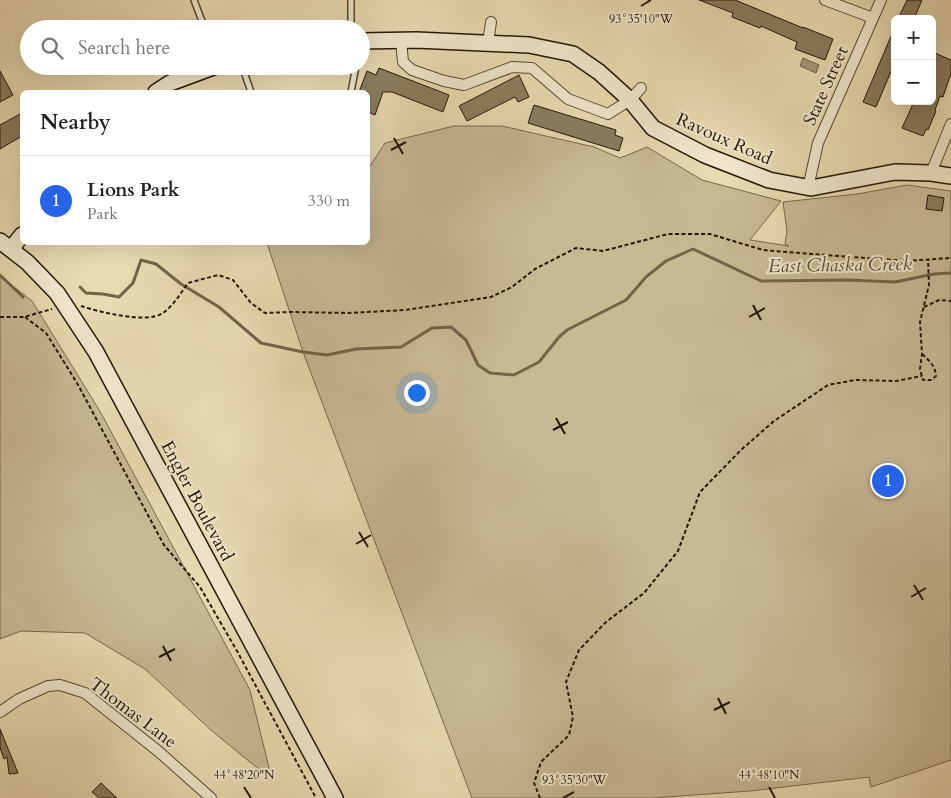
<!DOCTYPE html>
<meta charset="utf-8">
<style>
body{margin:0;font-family:Cardo,serif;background:#f6f6f6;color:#202124}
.controls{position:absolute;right:15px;top:15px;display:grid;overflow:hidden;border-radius:8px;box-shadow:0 5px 20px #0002}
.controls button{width:45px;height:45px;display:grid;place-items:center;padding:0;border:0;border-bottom:1px solid #e0e0e0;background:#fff;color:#202124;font:25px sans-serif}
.you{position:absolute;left:416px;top:392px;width:18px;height:18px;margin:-12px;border:4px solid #fff;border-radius:50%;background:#1a73e8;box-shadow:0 0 0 8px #1a73e833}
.badge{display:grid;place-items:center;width:32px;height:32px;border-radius:50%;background:#2563eb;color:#fff;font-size:16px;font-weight:700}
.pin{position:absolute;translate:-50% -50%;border:2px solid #fff;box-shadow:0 1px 5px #0006}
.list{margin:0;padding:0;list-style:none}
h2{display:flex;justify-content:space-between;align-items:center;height:65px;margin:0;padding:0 20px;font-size:21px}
h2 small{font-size:16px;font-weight:400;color:#757577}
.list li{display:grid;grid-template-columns:32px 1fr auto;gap:15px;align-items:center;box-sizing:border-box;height:90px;padding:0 20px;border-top:1px solid #e0e0e0}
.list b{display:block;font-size:19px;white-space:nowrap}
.list p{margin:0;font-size:16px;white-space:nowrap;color:#757577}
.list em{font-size:16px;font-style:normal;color:#757577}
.icon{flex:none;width:28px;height:28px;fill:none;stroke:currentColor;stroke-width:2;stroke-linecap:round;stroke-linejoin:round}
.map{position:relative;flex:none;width:951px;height:798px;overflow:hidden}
.search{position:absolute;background:#fff;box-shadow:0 5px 20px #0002;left:20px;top:20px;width:350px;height:55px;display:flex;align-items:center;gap:12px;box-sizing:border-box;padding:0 18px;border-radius:28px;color:#757577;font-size:19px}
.panel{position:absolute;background:#fff;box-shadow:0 5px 20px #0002;left:20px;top:90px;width:350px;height:155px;border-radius:8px}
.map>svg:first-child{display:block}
</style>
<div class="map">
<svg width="951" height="798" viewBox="0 0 951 798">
<rect width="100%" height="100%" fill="#e9dab2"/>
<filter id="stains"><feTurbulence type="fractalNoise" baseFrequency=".004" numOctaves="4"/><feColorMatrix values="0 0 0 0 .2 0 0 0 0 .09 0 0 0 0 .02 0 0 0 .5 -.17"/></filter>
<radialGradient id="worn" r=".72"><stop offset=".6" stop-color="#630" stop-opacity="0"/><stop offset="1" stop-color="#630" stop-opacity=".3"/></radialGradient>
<g fill="#c8b995" stroke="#76684d">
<polygon points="454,126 502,126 594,147 620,158 647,147 702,180 781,201 750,240 789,246 785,244 787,231 783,202 857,194 907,185 951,191 951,760 871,787 869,777 750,791 652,798 472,798 303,352 267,243 368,242 368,169 385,143"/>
<polygon points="0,276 32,301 101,413 250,690 272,780 212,731 145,669 85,633 21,631 0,639"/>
</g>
<polygon fill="#a69777" stroke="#726349" points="803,58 819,65 816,73 800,66"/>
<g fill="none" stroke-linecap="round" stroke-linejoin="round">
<g stroke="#726349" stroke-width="3">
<polyline points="0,275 23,297"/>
<polyline points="80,287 86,293 103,294 119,297 133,283 141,260 156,264 181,284 219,307 261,343 303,352 327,355 356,349 401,347 432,328 451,327 466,340 478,365 490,373 514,375 539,362 559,337 567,330 626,300 646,277 666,261 693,249 761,281 848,280 895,282 934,274 951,273"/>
</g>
</g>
<g fill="#8a7c5f" stroke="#241605">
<polygon points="699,0 735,0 803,28 803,27 833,39 825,60 795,49 797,42 761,26 760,28 732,17 733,13"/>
<polygon points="907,0 922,0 914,19 898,19"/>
<polygon points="895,27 895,62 876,107 863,102"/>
<polygon points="935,53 951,60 951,73 943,97 940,96 935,110 936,111 928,130 926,129 923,136 902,128 913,104 915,105 917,101 932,101 932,60"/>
<polygon points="379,68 449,95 443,112 392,92 383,92 375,115 368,112 368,92 359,92 367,71 376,75"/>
<polygon points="0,71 13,95 0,102"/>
<polygon points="519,75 529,97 518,102 515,97 467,121 459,106"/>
<polygon points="534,105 616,130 615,135 623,138 619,151 528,123"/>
<polygon points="22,113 22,136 0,149 0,125"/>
<polygon points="928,195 944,198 942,211 926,209"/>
<polygon points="0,729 18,773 9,774 7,757 4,759 0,748"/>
<polygon points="101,783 117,798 99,798 92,792"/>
</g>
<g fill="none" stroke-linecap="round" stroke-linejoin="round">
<defs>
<g id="lane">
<polyline points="194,0 205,29"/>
<polyline points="351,29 351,0"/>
<polyline points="242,66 251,92"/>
<polyline points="351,92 356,66"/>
</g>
<g id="street">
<polyline points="825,0 873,18"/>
<polyline points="401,40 403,62 412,70 444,81 464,85 512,67 532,68 568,99 608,114 630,100 641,88"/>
<polyline points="488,43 491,22"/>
<polyline points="931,173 951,124"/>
<polyline points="808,188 818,143 881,0"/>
<polyline points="0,712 19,699 48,686 60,685 85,693 158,751 211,798"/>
</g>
<g id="secondary">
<polyline points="361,41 416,40 529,45 573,54 599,72 630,100 653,128 705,155 769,180 811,188 895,172 931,173 951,176"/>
<polyline points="156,92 170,83 216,66"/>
<polyline points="0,241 27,262 57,293 96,352 335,798"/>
<polyline points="11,249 22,235"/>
</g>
</defs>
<use href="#lane" stroke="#554730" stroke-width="8"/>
<use href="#street" stroke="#554730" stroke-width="12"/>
<use href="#secondary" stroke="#241605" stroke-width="18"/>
<g stroke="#241605" stroke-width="2" stroke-dasharray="4 2.5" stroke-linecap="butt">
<path d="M81,306C99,312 147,324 163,313C174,305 180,294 188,283L218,275L233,280L251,303L265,313L292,312L348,313L405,310L491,297L512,287L535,269L576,248L603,251L668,234H710L763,250L786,252L906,261L951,258"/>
<polyline points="924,307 939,300 951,301"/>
<polyline points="0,317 24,317 52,309"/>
<polyline points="25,317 46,333 77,383 164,545 200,587 237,651 316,798"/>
<path d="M922,354C930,361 935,366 936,376L931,380H923L920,369L922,354L920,322L929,285L928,259"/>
<polyline points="540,798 534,783 541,762 569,735 573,717 566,682 579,650 606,622 644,593 678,551 700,492 741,450 774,421 828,385 855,380 896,381 922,376"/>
</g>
<use href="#lane" stroke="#f1e7cd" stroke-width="5"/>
<use href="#street" stroke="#f1e7cd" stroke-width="10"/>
<use href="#secondary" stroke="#f1e7cd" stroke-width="15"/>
</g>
<path fill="none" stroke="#241605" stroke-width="2" d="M641,6L651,0M394,138L403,154M391,150L406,142M753,305L761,320M749,317L765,308M556,418L565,434M553,430L568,422M359,532L368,547M356,544L371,535M914,585L923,600M911,597L926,588M163,646L171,661M159,657L175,649M718,698L726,714M714,710L730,702M244,787L251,798M769,787L775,798M563,798L574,792"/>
<g text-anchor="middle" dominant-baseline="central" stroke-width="4" stroke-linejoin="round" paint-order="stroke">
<g font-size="18" fill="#241605" stroke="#f1e7cd">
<text transform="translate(826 86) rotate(-66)">State Street</text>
<text transform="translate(724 139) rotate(24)">Ravoux Road</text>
<text transform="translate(197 501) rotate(62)">Engler Boulevard</text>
<text transform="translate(133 713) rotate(37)">Thomas Lane</text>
</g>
<g font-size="19" font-style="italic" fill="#584a33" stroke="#f1e7cd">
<text transform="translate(840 265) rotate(-1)">East Chaska Creek</text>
</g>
</g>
<g font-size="12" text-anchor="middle" fill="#241605" stroke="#f1e7cd" stroke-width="4" stroke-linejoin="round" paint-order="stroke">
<text x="641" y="23">93°35'10"W</text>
<text x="244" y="779">44°48'20"N</text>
<text x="769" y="779">44°48'10"N</text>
<text x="574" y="784">93°35'30"W</text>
</g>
<rect width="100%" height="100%" filter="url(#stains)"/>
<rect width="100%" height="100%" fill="url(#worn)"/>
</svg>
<div class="controls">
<button>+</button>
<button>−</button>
</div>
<div class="you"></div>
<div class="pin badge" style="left:888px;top:481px">1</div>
<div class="search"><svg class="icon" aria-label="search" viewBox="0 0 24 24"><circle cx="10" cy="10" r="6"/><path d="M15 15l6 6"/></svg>Search here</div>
<section class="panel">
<h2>Nearby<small></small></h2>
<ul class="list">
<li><span class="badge">1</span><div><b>Lions Park</b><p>Park</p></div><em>330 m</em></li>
</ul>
</section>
</div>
